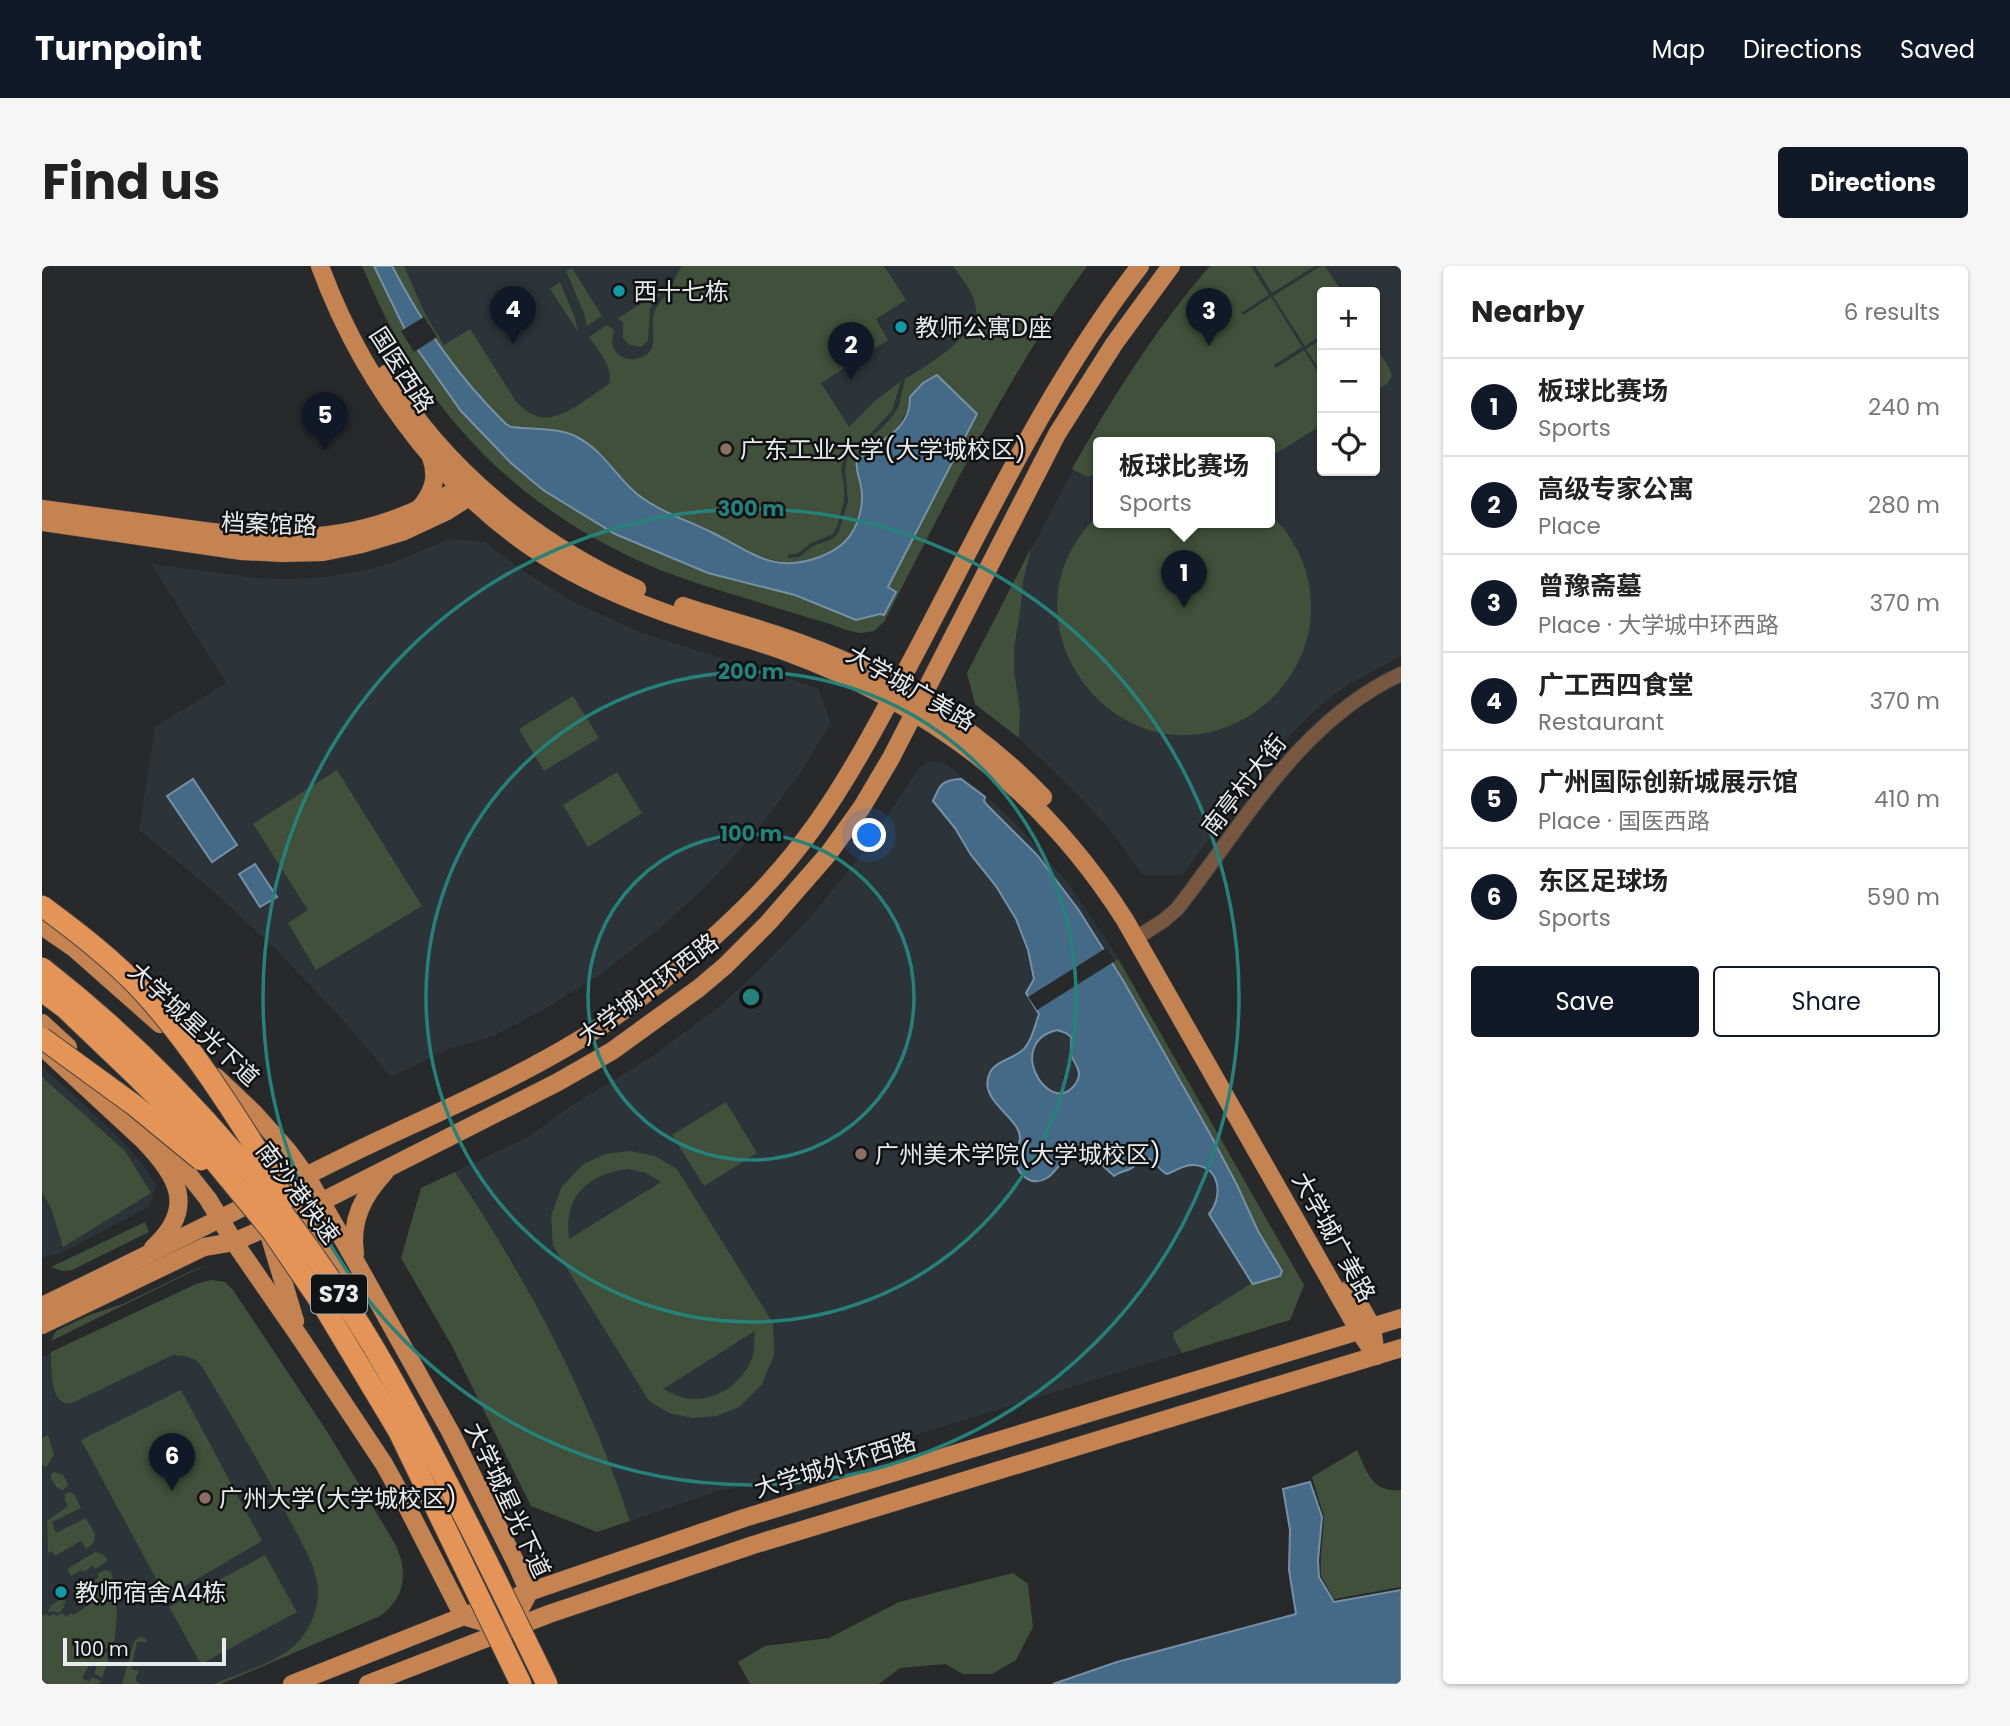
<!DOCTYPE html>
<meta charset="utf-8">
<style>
body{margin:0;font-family:Poppins,"Noto Sans SC",sans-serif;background:#f6f6f6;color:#222}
.controls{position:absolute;right:21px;top:21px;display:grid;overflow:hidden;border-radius:7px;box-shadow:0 2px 5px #0004}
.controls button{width:63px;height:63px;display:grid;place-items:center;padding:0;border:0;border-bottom:2px solid #e0e0e0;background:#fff;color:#222;font:35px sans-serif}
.scale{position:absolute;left:21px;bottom:18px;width:163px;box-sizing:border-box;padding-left:7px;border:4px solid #e8eaeb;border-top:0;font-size:19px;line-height:24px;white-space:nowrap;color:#e8eaeb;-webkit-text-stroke:5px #111213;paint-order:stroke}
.you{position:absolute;left:828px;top:570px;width:24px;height:24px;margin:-18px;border:5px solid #fff;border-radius:50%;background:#1a73e8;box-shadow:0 0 0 10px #1a73e833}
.badge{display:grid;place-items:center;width:46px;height:46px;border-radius:50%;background:#111827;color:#fff;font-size:23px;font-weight:700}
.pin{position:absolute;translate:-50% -58px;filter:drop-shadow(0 2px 4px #0008)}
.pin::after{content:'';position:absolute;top:37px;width:24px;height:21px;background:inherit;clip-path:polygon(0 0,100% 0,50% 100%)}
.popup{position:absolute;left:1051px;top:171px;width:182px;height:91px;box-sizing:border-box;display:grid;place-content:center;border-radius:7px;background:#fff;filter:drop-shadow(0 2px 5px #0005);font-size:23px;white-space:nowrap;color:#767676}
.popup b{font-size:26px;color:#222}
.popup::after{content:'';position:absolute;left:50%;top:100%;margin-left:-14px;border:14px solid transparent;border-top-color:#fff}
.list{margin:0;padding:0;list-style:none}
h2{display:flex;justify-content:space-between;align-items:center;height:91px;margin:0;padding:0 28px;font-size:30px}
h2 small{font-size:23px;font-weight:400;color:#767676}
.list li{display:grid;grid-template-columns:46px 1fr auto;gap:21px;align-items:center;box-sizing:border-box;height:98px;padding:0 28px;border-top:2px solid #e0e0e0}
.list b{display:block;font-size:26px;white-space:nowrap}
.list p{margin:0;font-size:23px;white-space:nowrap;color:#767676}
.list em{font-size:23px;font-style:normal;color:#767676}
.actions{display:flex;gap:14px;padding:21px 28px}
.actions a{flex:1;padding:16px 0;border:2px solid #111827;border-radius:7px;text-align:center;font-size:24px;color:#111827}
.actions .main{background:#111827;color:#fff}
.icon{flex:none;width:38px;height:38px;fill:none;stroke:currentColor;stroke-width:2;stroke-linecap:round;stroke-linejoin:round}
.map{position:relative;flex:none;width:1359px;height:1418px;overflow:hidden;border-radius:7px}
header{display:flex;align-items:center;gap:42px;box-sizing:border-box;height:98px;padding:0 35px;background:#111827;color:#fff}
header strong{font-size:33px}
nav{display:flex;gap:38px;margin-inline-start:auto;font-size:24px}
.intro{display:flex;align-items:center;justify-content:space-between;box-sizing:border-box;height:168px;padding:0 42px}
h1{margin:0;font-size:49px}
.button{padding:18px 32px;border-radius:7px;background:#111827;color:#fff;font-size:24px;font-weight:700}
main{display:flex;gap:42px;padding:0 42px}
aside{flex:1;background:#fff;border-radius:7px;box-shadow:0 2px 5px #0004}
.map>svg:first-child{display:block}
</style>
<header>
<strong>Turnpoint</strong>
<nav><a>Map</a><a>Directions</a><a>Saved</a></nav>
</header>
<div class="intro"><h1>Find us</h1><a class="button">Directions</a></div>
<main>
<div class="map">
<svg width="1359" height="1418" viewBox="0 0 1359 1418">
<rect width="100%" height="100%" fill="#27292b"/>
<g fill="#2c3339" fill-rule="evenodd">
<polygon points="320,0 1045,0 1004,57 960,130 842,356 832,365 820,367 676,324 613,302 551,272 513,247 476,219 444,191 417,162 391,131 372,103 344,55"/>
<path d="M1168,0H1359V390L1306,419L1290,430L1263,454L1243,475L1221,502L1140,609H1101L1064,559L1030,523L977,472L933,438L925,407L1017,230L1055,161L1112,72ZM1280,26H1333V205H1280ZM1056,176H1228V256H1056Z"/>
<polygon points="407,273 443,276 480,304 528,334 597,366 776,422 789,457 757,509 710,571 662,622 616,664 556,710 501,744 451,770 404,784 349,811 300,753 235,685 170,624 97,564 113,461 184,417 109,298 216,312 247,313 283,311 318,305 350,297"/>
<polygon points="895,495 904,498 935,522 981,565 1027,618 1076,691 1262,1019 1248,1054 707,1220 679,1224 588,1255 548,1150 517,1082 471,996 413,906 487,870 527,841 606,793 675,742 712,709 764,656 822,586 876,503 884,497"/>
<polygon points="0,800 74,869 103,901 114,920 107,941 17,988 0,991"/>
<polygon points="169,1014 183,1016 191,1024 253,1117 311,1208 358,1288 362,1307 358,1327 349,1340 338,1350 179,1418 0,1418 0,1091 154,1018"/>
</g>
<g fill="#41503a" fill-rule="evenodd">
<path d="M320,0H332L366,70L419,145L469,197L501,224L573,268L666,307L753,329L814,353L838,348L841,349L854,325L846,322L935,149L895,110L881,117L856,161L843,174L819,190L814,201L820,229L814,258L805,274L789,286L763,296L749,299L707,287L672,268L616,242L594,228L559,187L534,171L519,166L469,161L464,158C414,109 383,62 350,0H362L384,50L402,79L428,63L475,137C482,143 489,149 498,151C519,156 550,129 567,118C572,102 556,84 547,71L565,59L572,64C571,72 568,77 573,85C578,91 586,94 593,93C621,88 607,65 612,48C614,39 622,32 627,25C632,17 634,8 640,0H842L864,34L834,53L846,74L779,117L807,161L834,134L859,115L850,145L829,167L809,181L802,192L799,203L802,220V236L795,260L791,268L769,277L755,288L746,289V292L757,291L771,280L788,274L796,268L806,235L803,203L806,191L815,181L838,164L850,151L857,140L863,113C883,101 934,70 934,45C934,28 920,13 911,0H1045C964,111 905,234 842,356L832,365L820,367C808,366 796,361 785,357C761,350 737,343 713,335C673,323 631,311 593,293C459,230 377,135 320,0Z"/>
<path d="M1168,0H1209L1227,29L1199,47L1201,49L1229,31L1260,81L1232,99L1234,102L1262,84L1280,113V159L1228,191V176H1056V206L1046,211L1030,203C1070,132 1114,62 1168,0Z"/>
<polygon points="1213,0 1273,0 1230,27"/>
<polygon points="1279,0 1283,0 1300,26 1280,26 1280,69 1263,80 1231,30"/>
<polygon points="530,2 560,50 545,60 542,47 524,5"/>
<polygon points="518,16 533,52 536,66 508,23"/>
<polygon points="622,23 608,43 606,75 599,81 588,79 581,72 581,57 576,52"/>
<polygon points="1280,73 1280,108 1264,83"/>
<polygon points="1333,79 1347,102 1350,110 1346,117 1333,126"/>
<path d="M1228,248C1260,278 1275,321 1267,364C1261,395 1243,424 1217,443C1090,536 942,360 1056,249V256H1228Z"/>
<polygon points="989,282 981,316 978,346 972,382 972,405 978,445 977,472 933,438 925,407"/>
<polygon points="531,430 557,472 502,505 477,463"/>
<polygon points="295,504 380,640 274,704 246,657 266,644 211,558"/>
<polygon points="575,506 600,547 546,581 521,539"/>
<polygon points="1076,693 1262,1019 1248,1054 1140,1087 1131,1071 1132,1066 1210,1017 1212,1018 1237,1010 1240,1005 1216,965 1195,919 1167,866 1070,697"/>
<polygon points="0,811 83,885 109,927 21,981 9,942 0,926"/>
<polygon points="684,836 715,887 662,920 630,869"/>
<path d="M588,885L613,890L635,903L731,1057L732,1089L720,1118L697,1141L675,1150L651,1152L627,1147L607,1135L511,980L509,950L519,922L540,899L563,888ZM586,903L604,907L619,916L527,973C527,966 525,958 527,951C531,920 558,906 586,903ZM713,1065C712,1072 713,1081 711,1088C705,1113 679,1133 653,1133C641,1133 631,1128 621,1123Z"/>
<path d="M413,906C465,983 511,1064 548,1150C563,1184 576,1220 588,1255L555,1266L489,1240L410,1080L359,992L379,922Z"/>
<polygon points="103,956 107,966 30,1004 20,1005 9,1001"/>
<polygon points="170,998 149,1006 9,1075 14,1065 47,1049 81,1038 149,1005"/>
<path d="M169,1014L183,1016L191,1024L286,1167L352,1276C366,1303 365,1331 338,1350L179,1418H172C198,1407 238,1396 257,1375C270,1360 277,1341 276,1321C273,1297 258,1274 247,1253C221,1201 190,1151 160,1101C153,1092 145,1089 135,1090L133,1088L28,1138C24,1137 20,1137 17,1133C9,1125 9,1098 9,1086L154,1018Z"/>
<polygon points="139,1124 220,1275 124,1331 39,1174"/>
<polygon points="6,1169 12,1189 4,1202 0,1198 0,1172"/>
<path d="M1315,1184C1325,1206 1330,1227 1359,1224V1321L1292,1333L1279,1310V1290L1282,1251L1270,1211Z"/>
<polygon points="12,1206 21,1209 26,1218 25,1221 19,1225 18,1222 16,1223 9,1213 9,1208"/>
<path d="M27,1226L32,1228L39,1242L10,1256L14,1267L44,1252C51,1265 60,1273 44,1283L39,1275L13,1290L10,1285L6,1287L5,1255L26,1240L22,1233L24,1232L22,1229Z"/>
<polygon points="53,1286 62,1289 65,1293 64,1296 53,1303 50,1300 42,1306 40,1304 29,1310 25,1303"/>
<polygon points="223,1289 255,1346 159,1398 127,1341"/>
<path d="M63,1304L69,1306C76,1330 76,1352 72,1377L62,1384L57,1376L50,1380L55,1390L70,1384L60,1412L52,1407L55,1401L48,1398L40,1412L47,1416L50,1411L59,1415L57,1418H0V1350L5,1348L6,1350L13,1348L14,1350L21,1347L24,1351L29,1347L31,1349L48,1338V1336L53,1333L49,1325L45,1327L43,1324L38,1327L36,1324L45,1319L46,1320L49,1318V1316L57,1311L55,1308Z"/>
<polygon points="971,1307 986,1318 991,1361 974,1394 950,1408 921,1408 903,1398 858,1402 837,1418 708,1418 696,1396 723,1380 787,1372 857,1336"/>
<polygon points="17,1326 24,1326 26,1330 22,1333 24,1336 21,1338 23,1341 19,1343 20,1345 17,1347 11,1345 6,1347 8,1340 17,1334"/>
<polygon points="97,1371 103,1372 105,1376 95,1376 89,1403 97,1405 93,1414 98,1418 80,1418 92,1376"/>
</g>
<g fill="#456a88" stroke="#7690a6" stroke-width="2" fill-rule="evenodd">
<path d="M332,0H350C383,62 414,109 464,158L469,161C487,163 517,162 533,170C563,185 572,209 595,228C618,246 645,254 671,267C711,287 733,309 780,290C794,284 805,277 812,263C818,252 822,233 819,221C818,212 813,204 815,195C834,174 869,167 868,131L881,117L895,109L935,148L846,321L854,326L842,349L838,348L814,354L753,329L666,307L573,268L501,224L469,197L419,145L366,70Z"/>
<polygon points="151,513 195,579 170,596 125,530"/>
<path d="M919,513L943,531L942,535L945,539L995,589L1036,643L1082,716L1167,866L1195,919L1216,965L1240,1005L1238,1010L1211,1018L1210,1017L1167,948C1181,931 1179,901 1152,899C1142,898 1134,905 1125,908C1115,904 1110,885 1096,895C1089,900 1096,899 1088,903C1082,906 1078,905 1072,910L1048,888C1040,889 1032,889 1025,893C1017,897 1013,907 1005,912C988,922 975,907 972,892C973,885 978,878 978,872C978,852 940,837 946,812C950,794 971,794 982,783C990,775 993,759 997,748L984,727L992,713L986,684L974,653L954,620L929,589L913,562L891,535C898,518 900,514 919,513ZM1015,764L1024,767L1029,771C1030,777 1028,782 1029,787C1030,795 1037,800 1037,808C1037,813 1033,819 1030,822C1005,847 963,777 1015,764Z"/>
<polygon points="213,598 235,631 218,641 197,608"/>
<polygon points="1268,1216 1280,1251 1276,1294 1277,1311 1292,1336 1359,1324 1359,1418 1011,1418 1075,1396 1254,1348 1247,1304 1248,1264 1241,1223"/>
</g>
<g fill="#27292b">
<polygon points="382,51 395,71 372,86 359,65"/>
<polygon points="1064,682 1073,695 995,744 986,731"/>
</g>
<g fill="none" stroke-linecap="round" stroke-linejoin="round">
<defs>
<path id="minor" d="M1094,672L1121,655L1135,643C1202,558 1257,455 1359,408"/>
<g id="major">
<path d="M278,0C323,123 413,243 530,306C571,328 615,345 660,359C687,368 715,375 742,385C887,438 1000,523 1083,654L1317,1065L1334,1090"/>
<path d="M344,108C403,204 493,277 595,323"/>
<path d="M378,242C392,225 396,211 389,191"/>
<path d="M0,243C44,249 89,255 133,261C225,274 299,282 385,239C400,232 415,226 427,215"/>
<polyline points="0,256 200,285 240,287 281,286 320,278 360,266 405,245 436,225"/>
<path d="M641,340C673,351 706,359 738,370C839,404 927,454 1001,531"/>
<polyline points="0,660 32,682 118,758"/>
<polyline points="0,757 26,781"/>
<path d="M5,785L101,874C136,910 155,942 111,982"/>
<polyline points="103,857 127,884 166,933 192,976 259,1073 342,1198 358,1227 421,1350 467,1364 487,1326 474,1297 409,1167 315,998 265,911 246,885 212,847 174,811"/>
<polyline points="251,938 296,1009"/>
<polyline points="227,968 253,1055"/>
<path d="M313,988C308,954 321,930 343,906"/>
<polyline points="1308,1022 1330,1061 1333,1083"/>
<path d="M0,1040C102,991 203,940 304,890C382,852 463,819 537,774C566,757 593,736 620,715C678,668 731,619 774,558C806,513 832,464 858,416C935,274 999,128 1098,0"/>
<polyline points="0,1059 162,981 192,976 257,947 516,816 570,785 657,722 683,700 726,657 787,587 820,541 849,492 1015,168 1072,78 1129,0"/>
<polyline points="478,1329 702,1252 1359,1052"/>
<polyline points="250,1418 432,1346"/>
<polyline points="326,1418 507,1348 711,1279 1359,1082"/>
</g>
</defs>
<use href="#minor" stroke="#424446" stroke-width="16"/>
<use href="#major" stroke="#424446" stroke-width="19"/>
<use href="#minor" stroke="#775740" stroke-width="14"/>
<use href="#major" stroke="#c58351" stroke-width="18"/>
<defs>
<g id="highway-bridge">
<path d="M0,640C35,666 72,694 102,727C133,761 160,799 185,837C206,869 226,900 242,934"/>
<path d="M0,702C140,811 258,952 346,1106C403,1208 454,1313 505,1418"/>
<polyline points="0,725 23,742 94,810 142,858 230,965 284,1044 356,1164 479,1418"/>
<polyline points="0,772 92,839 159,894"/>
</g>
</defs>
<use href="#highway-bridge" stroke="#424446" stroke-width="23" stroke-linecap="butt"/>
<use href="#highway-bridge" stroke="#e39456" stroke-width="21"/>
</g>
<g fill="none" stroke="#25827a" stroke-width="3.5">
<circle cx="709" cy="731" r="163"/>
<circle cx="709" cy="731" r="325"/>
<circle cx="709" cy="731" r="488"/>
</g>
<g fill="#0f9aa8" stroke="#111213" stroke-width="2.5">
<circle cx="577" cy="25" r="7"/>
<circle cx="859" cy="61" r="7"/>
<circle cx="19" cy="1326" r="7"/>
</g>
<g fill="#8d6e63" stroke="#111213" stroke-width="2.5">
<circle cx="684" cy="183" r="7"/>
<circle cx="819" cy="888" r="7"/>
<circle cx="163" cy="1232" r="7"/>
</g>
<g text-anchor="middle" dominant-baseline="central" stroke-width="5" stroke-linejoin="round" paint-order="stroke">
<rect fill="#111213" stroke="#a8a9aa" stroke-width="2" x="269" y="1008.5" width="56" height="39" rx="5"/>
<g font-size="23" font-weight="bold" fill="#e8eaeb">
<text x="297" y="1028">S73</text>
</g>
<g font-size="24" fill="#e8eaeb" stroke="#111213" text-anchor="start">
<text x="591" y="25">西十七栋</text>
<text x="873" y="61">教师公寓D座</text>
<text x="698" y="183">广东工业大学(大学城校区)</text>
<text x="833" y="888">广州美术学院(大学城校区)</text>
<text x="177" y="1232">广州大学(大学城校区)</text>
<text x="33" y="1326">教师宿舍A4栋</text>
</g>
<g font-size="24" fill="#e8eaeb" stroke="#111213">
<text transform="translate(360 104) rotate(57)">国医西路</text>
<text transform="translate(227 258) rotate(2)">档案馆路</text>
<text transform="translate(869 422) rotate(30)">大学城广美路</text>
<text transform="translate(1202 519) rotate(-52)">南亭村大街</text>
<text transform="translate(606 723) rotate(-37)">大学城中环西路</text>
<text transform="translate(152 758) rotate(43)">大学城星光下道</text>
<text transform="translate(256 927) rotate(53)">南沙港快速</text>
<text transform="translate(1292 971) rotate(61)">大学城广美路</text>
<text transform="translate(793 1199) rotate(-17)">大学城外环西路</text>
<text transform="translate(466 1234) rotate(65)">大学城星光下道</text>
</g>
</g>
<circle cx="709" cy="731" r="10" fill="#25827a" stroke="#111213" stroke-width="3.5"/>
<g font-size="21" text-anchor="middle" font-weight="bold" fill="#25827a" stroke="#111213" stroke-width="5" stroke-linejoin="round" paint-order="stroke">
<text x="709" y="250">300 m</text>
<text x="709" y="413">200 m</text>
<text x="709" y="575">100 m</text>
</g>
</svg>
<div class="controls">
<button>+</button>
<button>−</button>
<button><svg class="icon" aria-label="locate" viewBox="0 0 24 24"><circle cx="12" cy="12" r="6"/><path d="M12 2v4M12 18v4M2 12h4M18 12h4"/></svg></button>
</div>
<div class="scale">100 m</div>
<div class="you"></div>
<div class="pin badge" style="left:1142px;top:342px">1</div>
<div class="popup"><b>板球比赛场</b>Sports</div>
<div class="pin badge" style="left:809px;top:114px">2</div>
<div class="pin badge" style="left:1167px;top:80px">3</div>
<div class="pin badge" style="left:471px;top:78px">4</div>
<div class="pin badge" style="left:283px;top:184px">5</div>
<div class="pin badge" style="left:130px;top:1225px">6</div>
</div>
<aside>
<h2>Nearby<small>6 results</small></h2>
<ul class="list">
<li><span class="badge">1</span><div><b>板球比赛场</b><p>Sports</p></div><em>240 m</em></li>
<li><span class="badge">2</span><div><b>高级专家公寓</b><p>Place</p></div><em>280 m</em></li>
<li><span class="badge">3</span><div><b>曾豫斋墓</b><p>Place · 大学城中环西路</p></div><em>370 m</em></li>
<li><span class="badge">4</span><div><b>广工西四食堂</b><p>Restaurant</p></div><em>370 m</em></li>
<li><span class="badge">5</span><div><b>广州国际创新城展示馆</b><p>Place · 国医西路</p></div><em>410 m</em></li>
<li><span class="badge">6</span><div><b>东区足球场</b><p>Sports</p></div><em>590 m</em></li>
</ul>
<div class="actions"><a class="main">Save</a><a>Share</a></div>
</aside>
</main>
